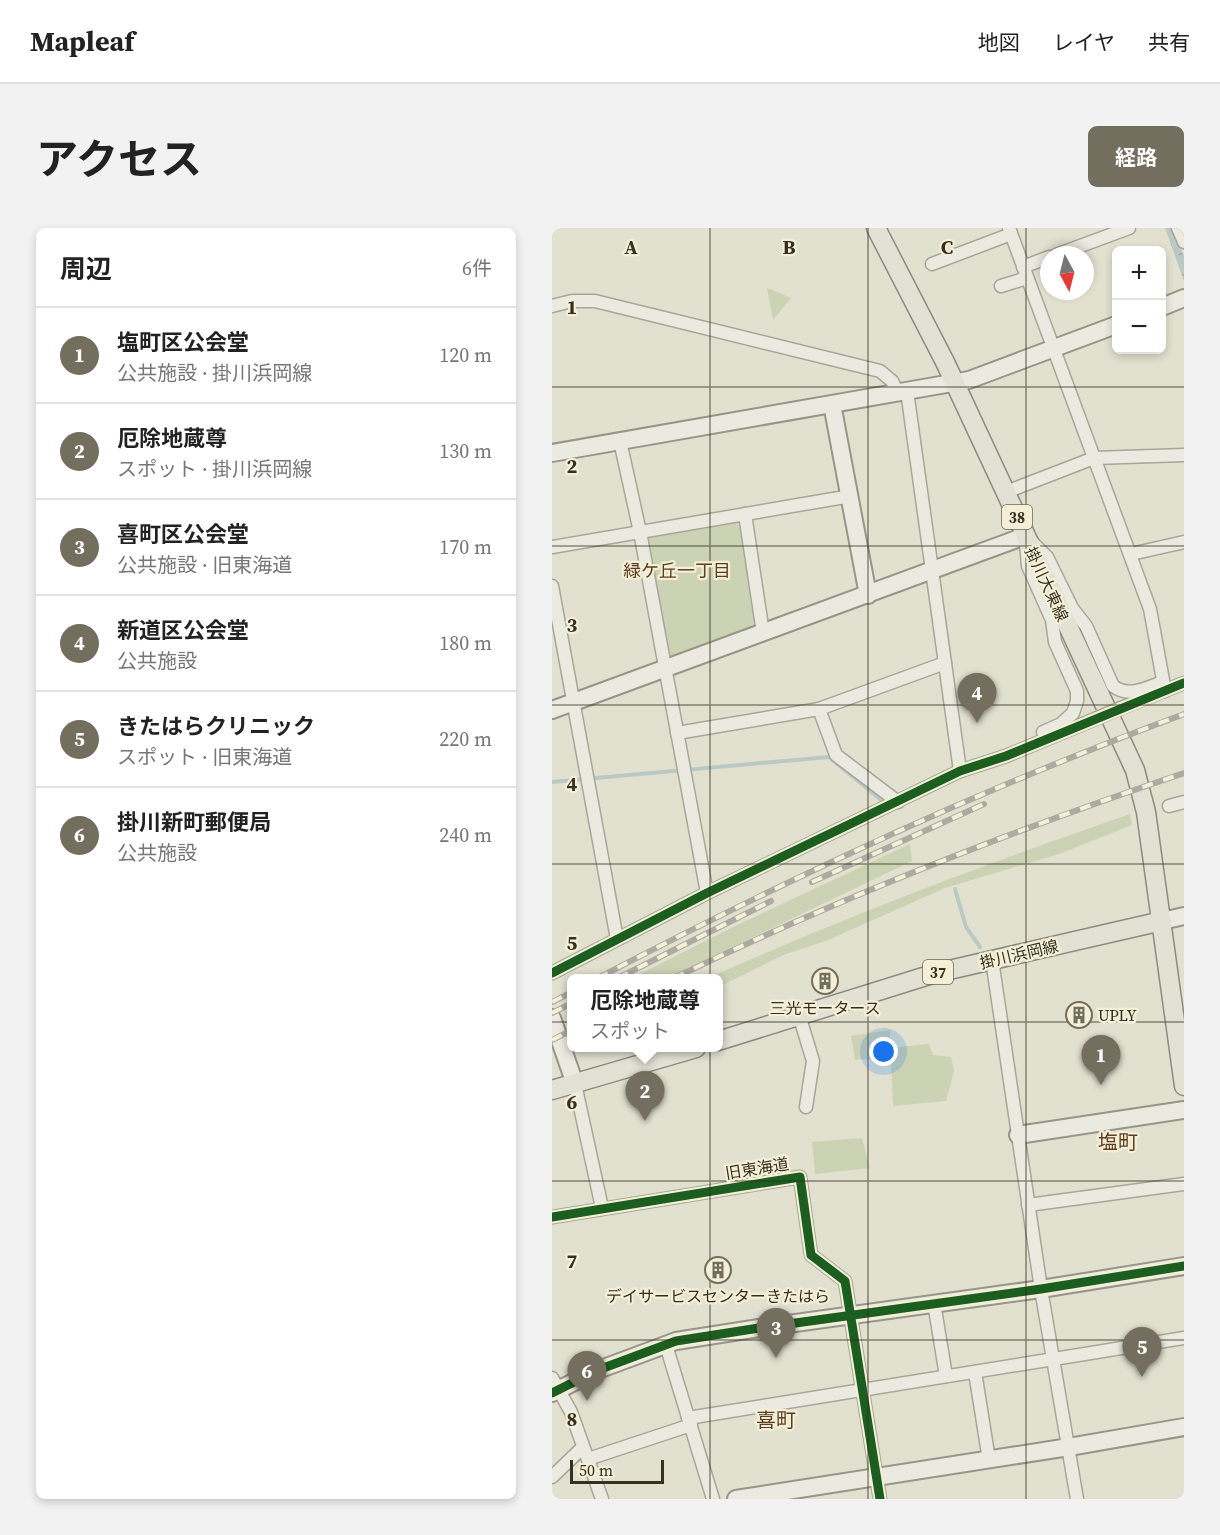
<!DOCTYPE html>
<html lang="ja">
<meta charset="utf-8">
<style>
body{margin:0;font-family:"Source Serif 4","Noto Sans JP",serif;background:#f2f2f2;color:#222}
.controls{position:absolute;right:18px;top:18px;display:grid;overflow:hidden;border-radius:9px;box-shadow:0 3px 9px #0003}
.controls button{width:54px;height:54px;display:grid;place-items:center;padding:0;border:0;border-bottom:2px solid #e0e0e0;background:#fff;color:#222;font:30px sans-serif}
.compass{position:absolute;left:488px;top:18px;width:54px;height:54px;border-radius:50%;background:#fff;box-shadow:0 3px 9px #0003;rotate:173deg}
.scale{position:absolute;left:18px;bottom:15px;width:94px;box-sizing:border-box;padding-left:6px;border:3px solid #373021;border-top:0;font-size:16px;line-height:21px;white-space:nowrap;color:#373021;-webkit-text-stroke:4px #f3f0d7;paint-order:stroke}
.you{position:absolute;left:332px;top:824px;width:21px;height:21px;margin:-15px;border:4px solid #fff;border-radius:50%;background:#1a73e8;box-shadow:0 0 0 9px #1a73e833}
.badge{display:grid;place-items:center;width:39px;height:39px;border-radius:50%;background:#736e5e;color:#fff;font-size:20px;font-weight:700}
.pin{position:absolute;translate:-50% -50px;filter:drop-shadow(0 2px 3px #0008)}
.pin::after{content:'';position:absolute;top:32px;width:21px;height:18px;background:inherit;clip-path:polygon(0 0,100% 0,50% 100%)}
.popup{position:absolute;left:15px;top:746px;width:156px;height:78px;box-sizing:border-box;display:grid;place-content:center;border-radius:9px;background:#fff;filter:drop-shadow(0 2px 4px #0005);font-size:20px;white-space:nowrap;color:#767676}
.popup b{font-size:22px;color:#222}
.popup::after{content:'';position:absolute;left:50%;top:100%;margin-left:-12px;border:12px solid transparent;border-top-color:#fff}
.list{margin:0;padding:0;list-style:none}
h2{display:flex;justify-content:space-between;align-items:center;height:78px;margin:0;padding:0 24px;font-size:26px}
h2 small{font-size:20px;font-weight:400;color:#767676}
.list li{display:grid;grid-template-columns:39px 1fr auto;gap:18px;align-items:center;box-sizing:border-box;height:96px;padding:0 24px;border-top:2px solid #e0e0e0}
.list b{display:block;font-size:22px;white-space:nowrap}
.list p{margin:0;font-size:20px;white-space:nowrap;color:#767676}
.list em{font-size:20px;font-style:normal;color:#767676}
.map{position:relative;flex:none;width:632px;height:1271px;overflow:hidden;border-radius:9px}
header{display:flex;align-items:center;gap:36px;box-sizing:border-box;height:84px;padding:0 30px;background:#fff;border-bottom:2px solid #e0e0e0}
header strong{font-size:28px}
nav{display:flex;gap:33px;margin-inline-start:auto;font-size:21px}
.intro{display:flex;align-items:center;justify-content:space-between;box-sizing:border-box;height:144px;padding:0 36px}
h1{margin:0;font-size:42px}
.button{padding:15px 27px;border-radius:9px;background:#736e5e;color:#fff;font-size:21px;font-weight:700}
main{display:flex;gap:36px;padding:0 36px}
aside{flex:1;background:#fff;border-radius:9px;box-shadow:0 3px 9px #0003}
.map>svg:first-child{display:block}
</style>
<header>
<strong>Mapleaf</strong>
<nav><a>地図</a><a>レイヤ</a><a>共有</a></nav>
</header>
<div class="intro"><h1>アクセス</h1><a class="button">経路</a></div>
<main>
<aside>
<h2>周辺<small>6件</small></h2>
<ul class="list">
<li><span class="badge">1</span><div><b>塩町区公会堂</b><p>公共施設 · 掛川浜岡線</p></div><em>120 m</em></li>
<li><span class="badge">2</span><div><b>厄除地蔵尊</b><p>スポット · 掛川浜岡線</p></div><em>130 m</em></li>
<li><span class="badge">3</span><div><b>喜町区公会堂</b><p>公共施設 · 旧東海道</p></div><em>170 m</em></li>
<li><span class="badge">4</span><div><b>新道区公会堂</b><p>公共施設</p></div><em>180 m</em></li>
<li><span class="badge">5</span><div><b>きたはらクリニック</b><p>スポット · 旧東海道</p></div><em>220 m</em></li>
<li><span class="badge">6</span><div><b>掛川新町郵便局</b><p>公共施設</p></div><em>240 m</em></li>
</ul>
</aside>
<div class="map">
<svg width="632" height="1271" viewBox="0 0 632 1271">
<defs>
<pattern id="water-ripples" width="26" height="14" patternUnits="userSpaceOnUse" patternTransform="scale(1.5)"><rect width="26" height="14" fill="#bac9c3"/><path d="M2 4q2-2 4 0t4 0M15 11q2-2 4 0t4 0" fill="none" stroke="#a0ada7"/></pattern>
</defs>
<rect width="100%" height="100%" fill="#e2e1d0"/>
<g fill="#ccd3b4">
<polygon points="215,60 239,70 221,92"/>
<polygon points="184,293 189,300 205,395 203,401 122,430 116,426 96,311 99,307"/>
<path d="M578,586L580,597L507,626L393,660L274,713L231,727L167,759L166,750H156C294,689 435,635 578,586Z"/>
<polygon points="358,616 360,633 116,750 80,750 183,698"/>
<polygon points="338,802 338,820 377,816 381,827 399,829 402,843 394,873 341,878 339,830 303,832 299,808"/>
<polygon points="310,910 318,940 263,946 260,914"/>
</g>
<polygon fill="url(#water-ripples)" points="613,0 620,0 632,28 632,53"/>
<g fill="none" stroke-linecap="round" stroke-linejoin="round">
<g stroke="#bac9c3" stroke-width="4">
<polyline points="0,554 277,529 334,576"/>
<polyline points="403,661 414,699 428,719"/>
</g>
<defs>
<g id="street">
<polyline points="457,0 598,381 613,463"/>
<polyline points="626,0 632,14"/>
<polyline points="504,27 577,0"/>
<polyline points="380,36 459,6"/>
<polyline points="471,39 497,29"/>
<polyline points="449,58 475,50"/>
<polyline points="0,78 20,73 43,73 328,143 340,153 346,165"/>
<polyline points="355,163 408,543"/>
<polyline points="68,213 88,304 155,665"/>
<polyline points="454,264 542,230 632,227"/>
<polyline points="193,286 211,405"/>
<path d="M481,315L495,329L520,380L534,398L561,458C577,470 594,460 611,454"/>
<polyline points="474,316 476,338 500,392 503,414 525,463 525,473 521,485 509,496 491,504"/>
<polyline points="0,319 299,268"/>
<polyline points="579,326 632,314"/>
<polyline points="0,358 65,711"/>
<polyline points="569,480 632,455"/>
<polyline points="267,481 284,527 346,574"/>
<polyline points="125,505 267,481 393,435"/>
<polyline points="617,578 632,574"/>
<polyline points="440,732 489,1061 525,1271"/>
<polyline points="0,745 155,665 408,543 454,528 543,491"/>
<polyline points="247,787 261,833 254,879"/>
<polyline points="23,856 50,980"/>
<polyline points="476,977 632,956"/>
<polyline points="0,989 248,949 259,1027 293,1053 328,1271"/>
<polyline points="382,1075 394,1148"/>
<polyline points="114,1117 161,1271"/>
<polyline points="423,1144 437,1232"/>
<polyline points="0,1150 19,1184 50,1271"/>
<polyline points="136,1190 632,1110"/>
<polyline points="36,1231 139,1197"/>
<polyline points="0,1249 31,1219"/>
</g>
<g id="secondary">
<polyline points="610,79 632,70"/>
<polyline points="280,176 316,367"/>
<polyline points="0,225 417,152 564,97"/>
<polyline points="0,482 473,308"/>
<polyline points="610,693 632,688"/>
<polyline points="0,790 23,856"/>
<polyline points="466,907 632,882"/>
<polyline points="0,1165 46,1142 124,1113 207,1100 489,1061 632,1038"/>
<polyline points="184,1271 517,1219 632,1199"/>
</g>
<g id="primary">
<polyline points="324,0 393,134 583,542 594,584 632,858"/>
<polyline points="166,813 384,745 610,693"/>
<polyline points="0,862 144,820"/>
</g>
</defs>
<use href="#street" stroke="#a8a698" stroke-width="15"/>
<use href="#secondary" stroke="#989588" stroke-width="20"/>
<use href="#primary" stroke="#8d8b7f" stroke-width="21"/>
<use href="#street" stroke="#ebeae1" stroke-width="12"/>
<use href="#secondary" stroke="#ebeae1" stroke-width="16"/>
<use href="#primary" stroke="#e3e1d3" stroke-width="18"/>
<defs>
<g id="rail">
<polyline points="260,654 432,576"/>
<path d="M46,750C235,651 431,560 632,486"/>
<polyline points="66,750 219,673"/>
<path d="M122,750C287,670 459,603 632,545"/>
<polyline points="0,774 20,764"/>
<polyline points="0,785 20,775"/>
<polyline points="0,812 20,802"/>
</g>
</defs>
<use href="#rail" stroke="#acaaa1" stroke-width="6"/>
<use href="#rail" stroke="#f3f0d7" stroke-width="4" stroke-dasharray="11" stroke-linecap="butt"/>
<defs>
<polyline id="street-bridge" points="543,491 569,480"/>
</defs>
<use href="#street-bridge" stroke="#a8a698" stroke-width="15" stroke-linecap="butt"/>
<use href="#street-bridge" stroke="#ebeae1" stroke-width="12"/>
<defs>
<g id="cycleway">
<polyline points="0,745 155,665 408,543 454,528 632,455"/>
<polyline points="0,989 248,949 259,1027 293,1053 328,1271"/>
<polyline points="0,1165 46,1142 124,1113 207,1100 489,1061 632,1038"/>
</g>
</defs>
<use href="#cycleway" stroke="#f3f0d7" stroke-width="13"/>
<use href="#cycleway" stroke="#1b5e20" stroke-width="9"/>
</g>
<path fill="none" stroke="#373021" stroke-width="1.5" stroke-opacity="0.55" d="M158,0V1271M316,0V1271M474,0V1271M0,159H632M0,318H632M0,477H632M0,636H632M0,794H632M0,953H632M0,1112H632"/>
<defs>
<symbol id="building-ring" viewBox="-11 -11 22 22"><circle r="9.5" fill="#f3f0d7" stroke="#736e5e" stroke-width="1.5"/><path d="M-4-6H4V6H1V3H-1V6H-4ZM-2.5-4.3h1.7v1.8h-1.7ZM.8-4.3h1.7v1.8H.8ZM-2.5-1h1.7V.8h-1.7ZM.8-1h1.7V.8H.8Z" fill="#736e5e"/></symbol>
</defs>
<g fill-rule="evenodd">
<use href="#building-ring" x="258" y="738" width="30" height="30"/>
<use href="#building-ring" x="512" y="772" width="30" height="30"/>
<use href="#building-ring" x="151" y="1027" width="30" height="30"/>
</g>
<g text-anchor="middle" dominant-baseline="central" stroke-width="4.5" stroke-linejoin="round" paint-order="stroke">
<g fill="#f3f0d7" stroke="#6f6a58" stroke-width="1.5">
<rect x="450" y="277" width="30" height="24" rx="4.5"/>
<rect x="371" y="732" width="30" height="24" rx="4.5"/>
</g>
<g font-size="15" font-weight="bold" fill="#373021">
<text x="465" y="289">38</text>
<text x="386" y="744">37</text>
</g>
<g font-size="16" fill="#373021" stroke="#f3f0d7">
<text transform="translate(495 356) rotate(65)">掛川大東線</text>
<text transform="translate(467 726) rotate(-13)">掛川浜岡線</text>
<text transform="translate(205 940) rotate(-9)">旧東海道</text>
</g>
<g font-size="16" fill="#373021" stroke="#f3f0d7">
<text x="273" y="780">三光モータース</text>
<text x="546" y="787" text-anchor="start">UPLY</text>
<text x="166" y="1068">デイサービスセンターきたはら</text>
</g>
<g font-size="18" fill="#5f3c24" stroke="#f3f0d7">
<text x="125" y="342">緑ケ丘一丁目</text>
</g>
<g font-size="20" fill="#5f3c24" stroke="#f3f0d7">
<text x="566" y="914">塩町</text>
<text x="224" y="1192">喜町</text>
</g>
</g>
<g font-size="20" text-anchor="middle" font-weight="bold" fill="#373021" stroke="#f3f0d7" stroke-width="4.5" stroke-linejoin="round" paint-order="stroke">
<text x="79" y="26">A</text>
<text x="237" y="26">B</text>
<text x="395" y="26">C</text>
<text x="20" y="86">1</text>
<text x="20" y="245">2</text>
<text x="20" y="404">3</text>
<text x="20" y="563">4</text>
<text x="20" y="722">5</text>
<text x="20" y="881">6</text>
<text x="20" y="1040">7</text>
<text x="20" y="1198">8</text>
</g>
</svg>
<div class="controls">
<button>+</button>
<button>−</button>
</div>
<svg class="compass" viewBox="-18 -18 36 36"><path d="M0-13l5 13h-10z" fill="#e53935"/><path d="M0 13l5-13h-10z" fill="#767676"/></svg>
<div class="scale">50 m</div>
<div class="you"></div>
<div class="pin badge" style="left:549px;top:857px">1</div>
<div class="pin badge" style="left:93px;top:893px">2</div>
<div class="popup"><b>厄除地蔵尊</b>スポット</div>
<div class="pin badge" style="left:224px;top:1130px">3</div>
<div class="pin badge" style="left:425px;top:495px">4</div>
<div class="pin badge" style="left:590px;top:1149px">5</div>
<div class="pin badge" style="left:35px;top:1173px">6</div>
</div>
</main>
